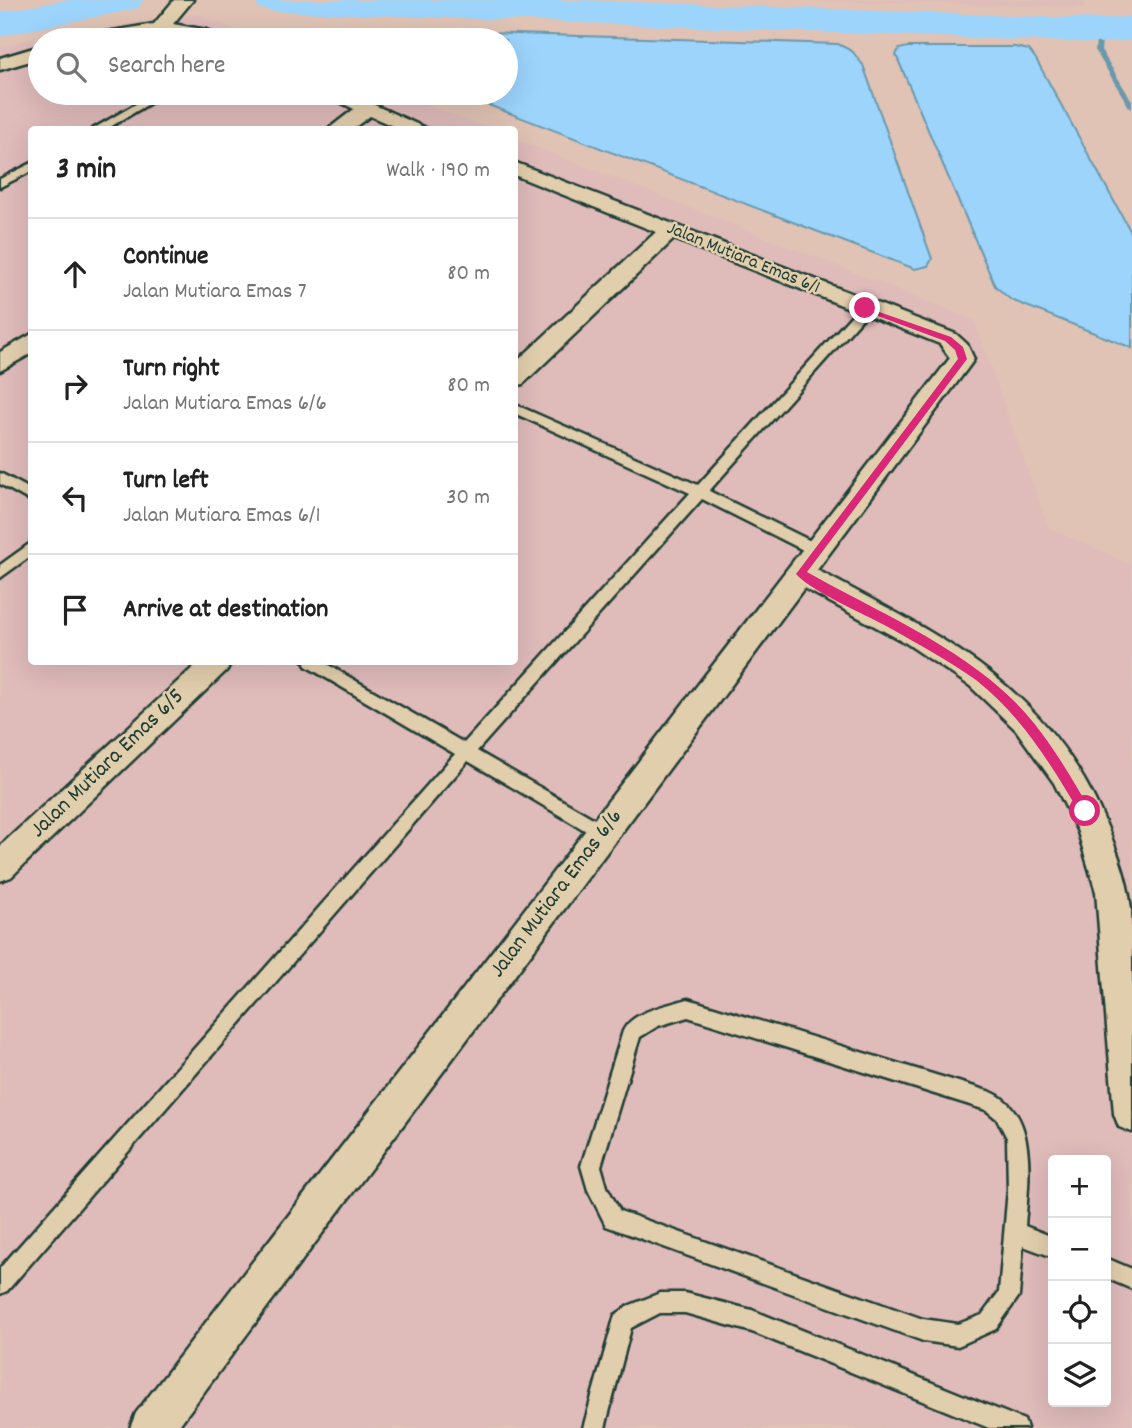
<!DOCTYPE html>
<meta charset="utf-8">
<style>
body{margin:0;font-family:Dekko,sans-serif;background:#f2f2f2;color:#222}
.controls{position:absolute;right:21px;bottom:21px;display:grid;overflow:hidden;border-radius:7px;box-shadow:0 7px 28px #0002}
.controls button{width:63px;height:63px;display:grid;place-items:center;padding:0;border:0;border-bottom:2px solid #e0e0e0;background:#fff;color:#222;font:35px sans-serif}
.stop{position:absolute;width:21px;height:21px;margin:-16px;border:5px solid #db2777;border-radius:50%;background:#fff}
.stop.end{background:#db2777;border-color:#fff;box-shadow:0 2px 7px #0008}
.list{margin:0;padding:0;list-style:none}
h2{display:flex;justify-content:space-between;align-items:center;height:91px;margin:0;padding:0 28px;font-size:30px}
h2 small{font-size:23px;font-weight:400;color:#767676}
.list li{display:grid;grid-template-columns:46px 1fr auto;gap:21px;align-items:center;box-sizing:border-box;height:112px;padding:0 28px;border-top:2px solid #e0e0e0}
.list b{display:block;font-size:26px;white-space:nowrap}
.list p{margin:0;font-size:23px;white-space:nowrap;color:#767676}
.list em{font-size:23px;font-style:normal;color:#767676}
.icon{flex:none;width:38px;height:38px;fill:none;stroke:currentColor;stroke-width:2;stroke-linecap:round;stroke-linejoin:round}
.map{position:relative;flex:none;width:1132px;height:1428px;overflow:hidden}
.search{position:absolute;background:#fff;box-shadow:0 7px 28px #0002;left:28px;top:28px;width:490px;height:77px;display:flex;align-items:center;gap:18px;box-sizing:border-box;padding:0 24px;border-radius:38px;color:#767676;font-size:26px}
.panel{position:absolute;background:#fff;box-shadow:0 7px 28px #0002;left:28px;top:126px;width:490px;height:539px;border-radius:7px}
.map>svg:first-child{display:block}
</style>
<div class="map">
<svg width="1132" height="1428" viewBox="0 0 1132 1428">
<rect width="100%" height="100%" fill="#e0c3b4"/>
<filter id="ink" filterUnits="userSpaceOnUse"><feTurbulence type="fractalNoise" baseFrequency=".0143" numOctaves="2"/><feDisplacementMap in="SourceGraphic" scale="14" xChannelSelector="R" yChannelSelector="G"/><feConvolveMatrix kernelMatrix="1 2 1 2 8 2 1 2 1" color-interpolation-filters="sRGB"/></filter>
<g filter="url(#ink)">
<g fill="#dfbbba" fill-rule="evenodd">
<polygon points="814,0 1077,0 1087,7"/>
<path d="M195,14L262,40H40V93H396L490,129L32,130V662H514L515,139L974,320L1048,528L1132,565V1428H0V48L21,41ZM1053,1160H1106V1402H1053Z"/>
</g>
<g fill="#9cd4fc" stroke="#6a98ac" stroke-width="2">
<polygon points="359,29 838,44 852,51 863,65 932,259 928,266 915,269 457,93 506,93 506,40 331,39 341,31"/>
<polygon points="908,47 1015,47 1029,50 1036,59 1132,234 1132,348 1011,300 995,286 896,55 899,49"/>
</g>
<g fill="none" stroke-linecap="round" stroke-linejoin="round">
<polygon fill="#6a98ac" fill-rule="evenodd" points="1100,29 1103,31 1101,50 1132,101 1132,109 1129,107 1095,50 1097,31"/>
<g fill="#9cd4fc" fill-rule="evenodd">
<polygon points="65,0 144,0 138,8 125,11 0,36 0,12"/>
<polygon points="253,0 577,0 1100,19 1132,16 1132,40 1100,43 272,11 259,8"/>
</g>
<defs>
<g id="lane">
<polygon points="155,93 167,93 105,130 91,130"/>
<polygon points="32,163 32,171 0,187 0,179"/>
<polygon points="865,304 869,305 869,311 709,491 823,547 825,551 823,555 813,555 702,499 477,751 610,828 612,833 610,838 604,840 598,838 468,761 7,1291 0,1294 0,1268 455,754 306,666 304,662 323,662 464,743 690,493 514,413 514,404 698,485 861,305"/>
<polygon points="0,473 32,490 32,502 0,484"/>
<polygon points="32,542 32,555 0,578 0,565"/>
<path d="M688,999L991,1092C1040,1113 1028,1184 1025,1226L1053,1237V1257L1023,1246L1019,1296L996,1329L958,1346L923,1341L606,1226L588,1190L581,1166L623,1031C632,1011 669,1005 688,999ZM688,1017L986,1110L997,1119L1007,1138L1008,1189L999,1292L982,1315L958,1324L923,1319L620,1211L607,1187L601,1166L640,1037L658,1026Z"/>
<polygon points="1106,1258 1132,1269 1132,1289 1106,1278"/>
<polygon points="660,1293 685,1293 752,1310 1024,1420 1027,1428 989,1428 752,1332 685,1313 660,1313 631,1328 605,1428 583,1428 615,1315 628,1306"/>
</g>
<g id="street">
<polygon points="174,0 193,0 173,24 207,30 225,40 200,40 169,34 81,40 83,36 154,24"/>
<polygon points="40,46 40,58 0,70 0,58"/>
<polygon points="322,93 348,93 430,130 402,130 370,116 351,130 327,130 354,109"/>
<path d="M514,162L956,334L967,344L974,359L970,365L817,570C934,633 1039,680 1099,808C1113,840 1127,874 1131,909C1132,933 1132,959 1132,983C1132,1033 1132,1083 1132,1132L1119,1127L1114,1114L1096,892L1078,832L1054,783L1016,730L970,686L906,643L804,588L177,1428H130L136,1413L950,358L940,344L674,239L523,384L514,386V364L656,232L514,175Z"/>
<polygon points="32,334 32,353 0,371 0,352"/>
<polygon points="199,662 231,662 227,670 11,877 0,881 0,846"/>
</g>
</defs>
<use href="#lane" stroke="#1f3d34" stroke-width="5"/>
<use href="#street" stroke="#1f3d34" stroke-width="5"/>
<use href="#lane" fill="#e1ceac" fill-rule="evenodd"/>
<use href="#street" fill="#e1ceac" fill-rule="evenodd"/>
</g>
</g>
<path fill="#db2777" d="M862,306L951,337L963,347L967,359L807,572C876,611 955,644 1012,699C1044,730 1067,770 1089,808V815H1081C1052,766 1021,715 976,680C948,660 918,644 888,627C866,615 811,591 796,574L958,359L955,350L945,341L862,310Z"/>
<g text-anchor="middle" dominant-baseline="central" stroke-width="5" stroke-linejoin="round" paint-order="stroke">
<g font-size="19" fill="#1f3d34" stroke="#e1ceac">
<text transform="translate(743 259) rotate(22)">Jalan Mutiara Emas 6/1</text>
</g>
<g font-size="23" fill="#1f3d34" stroke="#e1ceac">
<text transform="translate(108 764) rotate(-44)">Jalan Mutiara Emas 6/5</text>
<text transform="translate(557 894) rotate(-53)">Jalan Mutiara Emas 6/6</text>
</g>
</g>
</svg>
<div class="controls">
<button>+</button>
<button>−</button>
<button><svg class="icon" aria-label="locate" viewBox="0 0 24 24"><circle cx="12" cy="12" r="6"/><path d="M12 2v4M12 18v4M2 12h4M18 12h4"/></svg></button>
<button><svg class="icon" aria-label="layers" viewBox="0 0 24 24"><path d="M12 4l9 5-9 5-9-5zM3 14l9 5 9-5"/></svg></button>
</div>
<div class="stop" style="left:1085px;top:811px"></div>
<div class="stop end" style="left:865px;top:308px"></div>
<div class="search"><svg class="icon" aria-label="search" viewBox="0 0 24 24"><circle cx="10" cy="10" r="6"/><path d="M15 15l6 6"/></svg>Search here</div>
<section class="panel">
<h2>3 min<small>Walk · 190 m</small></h2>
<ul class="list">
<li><svg class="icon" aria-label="ahead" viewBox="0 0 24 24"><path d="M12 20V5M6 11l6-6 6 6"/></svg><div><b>Continue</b><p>Jalan Mutiara Emas 7</p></div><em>80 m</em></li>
<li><svg class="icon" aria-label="right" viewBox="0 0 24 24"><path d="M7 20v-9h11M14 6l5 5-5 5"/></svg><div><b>Turn right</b><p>Jalan Mutiara Emas 6/6</p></div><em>80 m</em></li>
<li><svg class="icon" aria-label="left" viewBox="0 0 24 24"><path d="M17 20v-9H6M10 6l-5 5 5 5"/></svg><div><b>Turn left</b><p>Jalan Mutiara Emas 6/1</p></div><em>30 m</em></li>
<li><svg class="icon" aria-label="arrive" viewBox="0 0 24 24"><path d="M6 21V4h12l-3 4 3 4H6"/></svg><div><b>Arrive at destination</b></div></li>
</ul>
</section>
</div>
